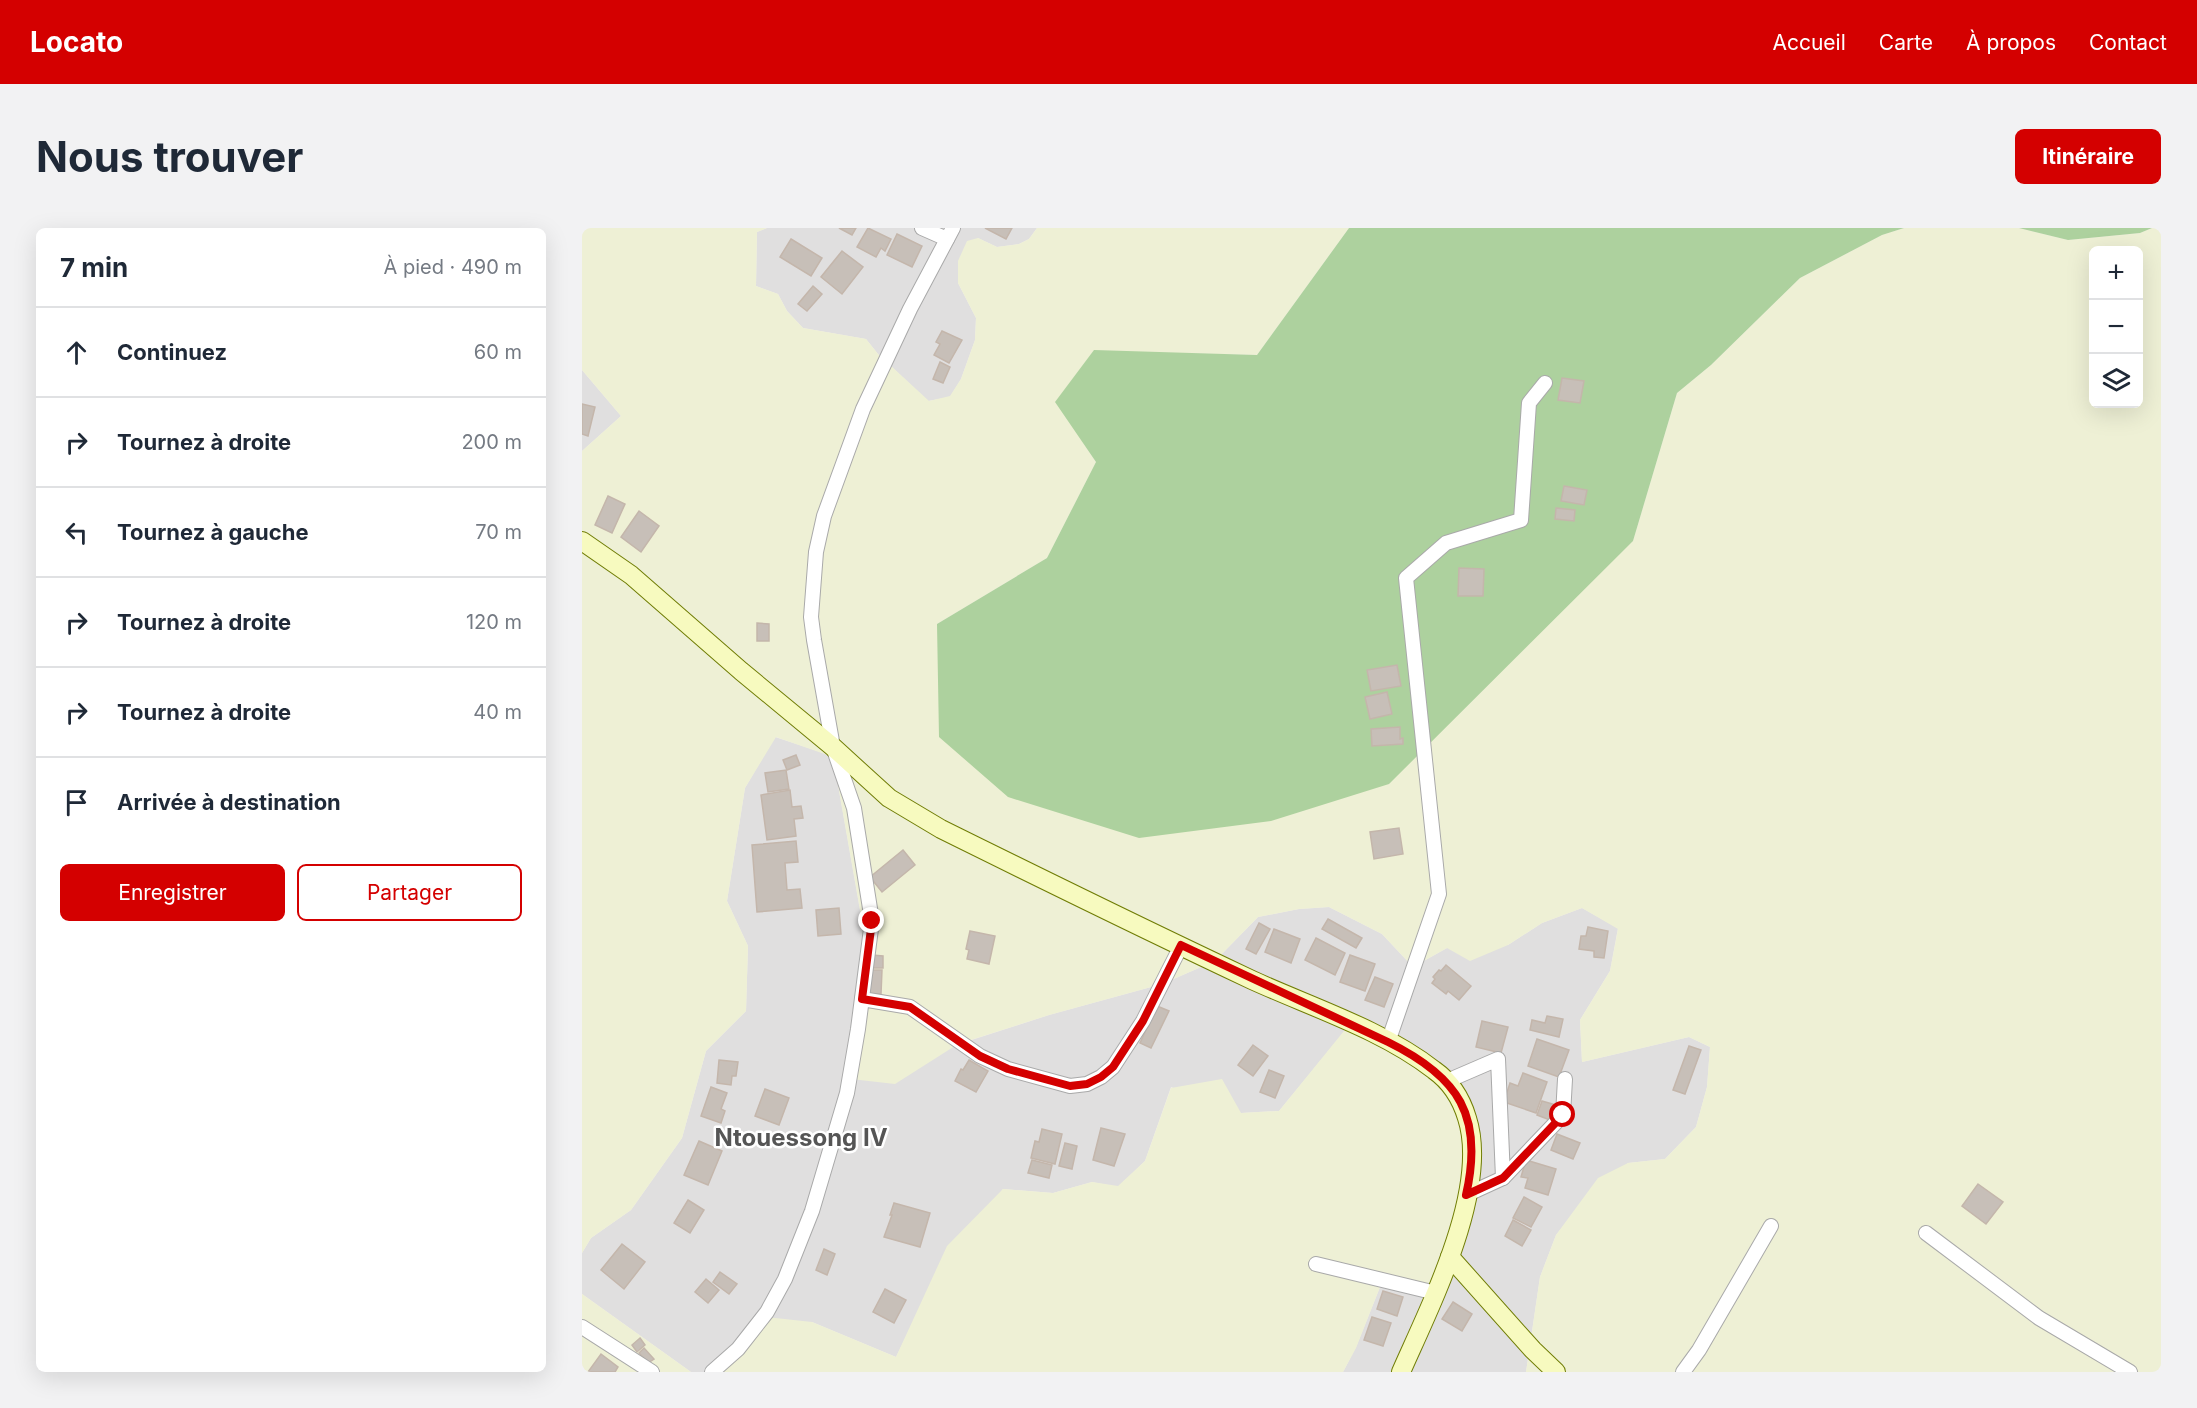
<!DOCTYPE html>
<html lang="fr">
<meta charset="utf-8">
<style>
body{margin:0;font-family:Inter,sans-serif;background:#f2f2f3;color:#1f2937}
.controls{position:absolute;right:18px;top:18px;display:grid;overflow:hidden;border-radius:9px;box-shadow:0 6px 24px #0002}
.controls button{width:54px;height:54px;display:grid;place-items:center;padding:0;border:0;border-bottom:2px solid #e0e1e3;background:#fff;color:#1f2937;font:30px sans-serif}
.stop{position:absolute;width:18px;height:18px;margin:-14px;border:4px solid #d40000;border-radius:50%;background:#fff}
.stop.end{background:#d40000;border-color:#fff;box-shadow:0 2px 6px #0008}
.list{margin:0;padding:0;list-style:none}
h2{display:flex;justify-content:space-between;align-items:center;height:78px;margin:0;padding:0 24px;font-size:26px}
h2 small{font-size:20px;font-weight:400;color:#747a83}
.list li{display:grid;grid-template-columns:39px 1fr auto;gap:18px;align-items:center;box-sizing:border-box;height:90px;padding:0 24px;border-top:2px solid #e0e1e3}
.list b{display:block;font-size:22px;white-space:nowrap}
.list em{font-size:20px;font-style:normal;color:#747a83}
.actions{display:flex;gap:12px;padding:18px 24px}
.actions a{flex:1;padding:14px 0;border:2px solid #d40000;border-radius:9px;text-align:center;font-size:21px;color:#d40000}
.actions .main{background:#d40000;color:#fff}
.icon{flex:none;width:33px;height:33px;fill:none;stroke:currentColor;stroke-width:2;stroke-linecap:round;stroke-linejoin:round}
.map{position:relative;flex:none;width:1579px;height:1144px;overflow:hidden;border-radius:9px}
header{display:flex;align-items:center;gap:36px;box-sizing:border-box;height:84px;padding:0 30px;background:#d40000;color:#fff}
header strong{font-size:28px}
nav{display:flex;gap:33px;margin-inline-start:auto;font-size:21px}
.intro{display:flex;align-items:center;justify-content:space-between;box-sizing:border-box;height:144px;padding:0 36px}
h1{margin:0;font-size:42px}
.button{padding:15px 27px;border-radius:9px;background:#d40000;color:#fff;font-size:21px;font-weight:700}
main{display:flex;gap:36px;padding:0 36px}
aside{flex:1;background:#fff;border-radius:9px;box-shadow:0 6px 24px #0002}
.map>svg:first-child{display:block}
</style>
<header>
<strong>Locato</strong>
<nav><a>Accueil</a><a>Carte</a><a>À propos</a><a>Contact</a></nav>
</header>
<div class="intro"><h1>Nous trouver</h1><a class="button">Itinéraire</a></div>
<main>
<aside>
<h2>7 min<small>À pied · 490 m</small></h2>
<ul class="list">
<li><svg class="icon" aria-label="ahead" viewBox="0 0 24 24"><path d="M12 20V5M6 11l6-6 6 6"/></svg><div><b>Continuez</b></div><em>60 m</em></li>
<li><svg class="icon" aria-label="right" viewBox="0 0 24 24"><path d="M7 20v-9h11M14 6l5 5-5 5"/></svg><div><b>Tournez à droite</b></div><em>200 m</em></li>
<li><svg class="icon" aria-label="left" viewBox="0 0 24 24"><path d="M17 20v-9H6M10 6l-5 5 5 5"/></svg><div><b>Tournez à gauche</b></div><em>70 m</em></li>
<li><svg class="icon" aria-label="right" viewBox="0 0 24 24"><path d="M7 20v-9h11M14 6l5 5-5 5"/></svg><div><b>Tournez à droite</b></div><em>120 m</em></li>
<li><svg class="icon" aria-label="right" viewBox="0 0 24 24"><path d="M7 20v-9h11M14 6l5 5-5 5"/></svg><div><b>Tournez à droite</b></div><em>40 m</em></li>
<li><svg class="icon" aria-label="arrive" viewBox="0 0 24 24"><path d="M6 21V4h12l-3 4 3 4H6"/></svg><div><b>Arrivée à destination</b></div></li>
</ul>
<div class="actions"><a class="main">Enregistrer</a><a>Partager</a></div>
</aside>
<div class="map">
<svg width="1579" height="1144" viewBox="0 0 1579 1144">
<rect width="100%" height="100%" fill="#f2efe9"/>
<g fill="#e0dfdf">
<polygon points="185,0 455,0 447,11 437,16 415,19 396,10 376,55 394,90 393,112 379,151 368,169 346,173 296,126 284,111 221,100 205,83 196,66 174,58 175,4"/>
<polygon points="0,142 39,188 0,223"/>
<polygon points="193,509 251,528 281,699 269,851 467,787 580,756 633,733 676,689 717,681 747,679 800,706 831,739 865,720 926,717 960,695 1000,680 1036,700 1028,743 998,792 1000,834 1107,809 1128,819 1125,859 1114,899 1083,931 1046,935 991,986 974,1007 958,1049 944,1144 761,1144 774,1119 800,1054 767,798 697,883 659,885 589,859 563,933 536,959 510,954 471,965 421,961 337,1082 314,1129 230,1094 129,1144 109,1144 0,1066 0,1025 9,1010 49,982 100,910 124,823 164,783 166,718 145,673 163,560"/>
</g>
<g fill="#eef0d5" fill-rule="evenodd">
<path d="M0,0H185L175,4L174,58L196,66L205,83L221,100L284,111L296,126L347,173L368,168L379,151L393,112L394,90L376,55V33L385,13L396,10L415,19L437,16L447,11L455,0H767L675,127L512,123L474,174L514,234L465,330L355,396L1051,313L1095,165L1129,137L1218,50L1300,7L1322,0H1437L1486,12L1558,5L1570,0H1579V1144H944L958,1049L974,1007L1016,950L1046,935L1083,931L1114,899L1125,859L1128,819L1107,809L1000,834L998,792L1028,743L1036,701L1000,680L960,695L926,717L888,733L865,720L831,739L800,706L747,679L717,681L676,689L633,733L580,756L467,787L376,816L313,856L269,851L281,699L251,529L194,509L163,560L145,673L166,718L164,783L124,823L100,910L49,982L9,1010L0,1025V223L39,188L0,142ZM1512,22H1556V176H1512Z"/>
<polygon points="766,798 879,867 893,933 858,1060 800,1054 774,1120 761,1144 129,1144 184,1089 230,1094 314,1129 365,1018 421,961 471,965 510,954 536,958 563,933 589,860 640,851 659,885 697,883"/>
<polygon points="0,1066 109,1144 0,1144"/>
</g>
<g fill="#add19e">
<polygon points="767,0 1322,0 1300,7 1218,50 1129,137 1095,165 1051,313 807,556 689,593 557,610 426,569 357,509 355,396 465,330 514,234 473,174 512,122 675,127"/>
<polygon points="1437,0 1570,0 1558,5 1486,12"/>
</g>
<g fill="#c7bfb8" stroke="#c4b6ab" stroke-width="1.5">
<polygon points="257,0 274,0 270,7"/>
<polygon points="286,0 309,11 303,23 299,20 294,29 275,19"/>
<polygon points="403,0 430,0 424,11"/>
<polygon points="315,6 340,18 330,39 305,27"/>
<polygon points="209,11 240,30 229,48 198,29"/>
<polygon points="260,23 281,39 260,66 239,49"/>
<polygon points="231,58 240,66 225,83 216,76"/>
<polygon points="360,103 380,112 367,135 352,127 358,116 354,114"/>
<polygon points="358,134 368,139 361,155 351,151"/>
<polygon points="980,150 1002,153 998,175 976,172"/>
<polygon points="0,176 13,179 6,208 0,206"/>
<polygon points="982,258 1005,262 1002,277 979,273"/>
<polygon points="26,268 43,276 30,305 13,297"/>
<polygon points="974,280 993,282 992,293 973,291"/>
<polygon points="57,283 77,298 59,324 39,309"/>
<polygon points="877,340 902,341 901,368 876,368"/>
<polygon points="175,395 187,396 187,413 175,413"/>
<polygon points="815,437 819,458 789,463 785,442"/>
<polygon points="805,464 810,486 788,491 783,469"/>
<polygon points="818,499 818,511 821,510 821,516 790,518 789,501"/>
<polygon points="214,527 218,537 205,542 201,532"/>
<polygon points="204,542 207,561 186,564 183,545"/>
<polygon points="208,562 210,579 219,578 221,590 212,591 214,608 185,612 179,567"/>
<polygon points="817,600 821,626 792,631 788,604"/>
<polygon points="214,613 216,634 203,635 205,662 218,661 220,680 175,684 170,617"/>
<polygon points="321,622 333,637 300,664 288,649"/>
<polygon points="257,680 259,706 236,708 234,682"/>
<polygon points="746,691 780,710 774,720 740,701"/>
<polygon points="677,695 688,701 674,726 664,721"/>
<polygon points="1006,699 1026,703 1022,730 1012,729 1012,723 997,721 999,708 1004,708"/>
<polygon points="692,701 718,711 709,735 683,724"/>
<polygon points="388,703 413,708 407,736 385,731 387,722 384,721"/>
<polygon points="734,710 763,725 753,747 723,732"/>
<polygon points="290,727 301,728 301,740 289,740"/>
<polygon points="768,727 793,736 783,763 758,754"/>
<polygon points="864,737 889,758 877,772 866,763 864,766 850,755 853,751 851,749 857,742 859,743"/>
<polygon points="288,742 300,742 299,766 287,766"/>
<polygon points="793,749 811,756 802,779 783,772"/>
<polygon points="575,778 587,783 569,820 558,815"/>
<polygon points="965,788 981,791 977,809 948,802 950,792 963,795"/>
<polygon points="900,793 926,799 919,825 894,819"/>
<polygon points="955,811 987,822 977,849 946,838"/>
<polygon points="671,817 686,828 671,848 656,837"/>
<polygon points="1107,818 1119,822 1103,866 1091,862"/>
<polygon points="137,832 156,834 154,848 150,848 149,857 135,855"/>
<polygon points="387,832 406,843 394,864 373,853 379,841 381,842"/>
<polygon points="687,842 702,848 693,870 678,864"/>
<polygon points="941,845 965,854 954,885 922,874 928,855 936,858"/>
<polygon points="129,859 145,865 139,881 143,883 139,895 119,888"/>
<polygon points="183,861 207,870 197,897 173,888"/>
<polygon points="960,873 974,877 968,892 955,887"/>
<polygon points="519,900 543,906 532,938 511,932"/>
<polygon points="460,901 480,906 473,936 449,930 453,913 457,914"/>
<polygon points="975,906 998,915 991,931 969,922"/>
<polygon points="117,913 140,923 126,957 102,947"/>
<polygon points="483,915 495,918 490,941 477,938"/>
<polygon points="450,932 470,937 467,950 446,945"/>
<polygon points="944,932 974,941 966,967 943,960 946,950 939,949"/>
<polygon points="1396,956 1421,974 1404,996 1380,978"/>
<polygon points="942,969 960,979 949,999 931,990"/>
<polygon points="106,972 122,982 108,1005 92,995"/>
<polygon points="312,975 348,985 338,1019 302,1009 310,987 308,987"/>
<polygon points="931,992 949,1002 940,1018 923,1008"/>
<polygon points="40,1016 63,1034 42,1061 19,1042"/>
<polygon points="242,1021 253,1026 245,1047 234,1042"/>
<polygon points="138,1044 155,1056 147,1066 131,1054"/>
<polygon points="124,1051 137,1062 126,1075 113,1064"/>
<polygon points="303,1061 324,1072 312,1095 291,1084"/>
<polygon points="801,1063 821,1069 815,1088 795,1081"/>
<polygon points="871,1074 890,1086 880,1103 860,1091"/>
<polygon points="790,1089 809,1095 801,1118 782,1112"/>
<polygon points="58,1110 63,1117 55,1124 50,1117"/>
<polygon points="62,1120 72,1131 66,1135 57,1125"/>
<polygon points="19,1126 36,1139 33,1144 6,1144"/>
</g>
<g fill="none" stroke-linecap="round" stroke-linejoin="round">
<defs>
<g id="street">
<polyline points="340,0 365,11"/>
<polyline points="280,771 328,779 398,828 426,841 488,858 505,856 519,849 531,839 561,793 599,718"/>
<polyline points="806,814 857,666 824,350 864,315 939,292 947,175 963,155"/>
<polyline points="865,853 916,831 921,950"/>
<polyline points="884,967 921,950 981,887 983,851"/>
<polyline points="1344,1005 1457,1090 1548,1144"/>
<polyline points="734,1036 854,1065"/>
<polyline points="0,1099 70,1144"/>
<polyline points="130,1144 156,1121 185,1084 203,1051 230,983 265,865 276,801 290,693 272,580 251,519 232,412 229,389 234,324 242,288 281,181 328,81 371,0"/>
<polyline points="1101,1144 1117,1122 1189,998"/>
</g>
<g id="secondary">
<path d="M0,313L49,347L159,443L251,519L307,570L359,601C462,652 566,703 670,752C729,779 801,802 852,842C869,854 879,870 885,890C908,961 848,1078 819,1144"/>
<polyline points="868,1029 951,1122 974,1144"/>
</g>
</defs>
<use href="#street" stroke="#a9a9a9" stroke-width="16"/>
<use href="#secondary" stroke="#707d05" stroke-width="20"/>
<use href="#street" stroke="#fff" stroke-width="14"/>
<use href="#secondary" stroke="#f7fabf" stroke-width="18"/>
</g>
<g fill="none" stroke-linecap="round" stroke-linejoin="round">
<path stroke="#d40000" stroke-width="8" d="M290,693L280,771L328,779L398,828L426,841L488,858L505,856L519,849L531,839L561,793L599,717L806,814C877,849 902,888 884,967L921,950L981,887"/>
</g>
<g text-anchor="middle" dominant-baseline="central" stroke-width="5" stroke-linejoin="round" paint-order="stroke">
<g font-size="24" font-weight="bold" fill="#555" stroke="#fff">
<text x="219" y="909">Ntouessong IV</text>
</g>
</g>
</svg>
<div class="controls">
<button>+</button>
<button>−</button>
<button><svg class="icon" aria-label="layers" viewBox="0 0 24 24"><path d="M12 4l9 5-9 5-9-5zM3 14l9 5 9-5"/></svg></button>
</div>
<div class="stop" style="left:981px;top:887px"></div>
<div class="stop end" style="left:290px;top:693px"></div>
</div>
</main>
